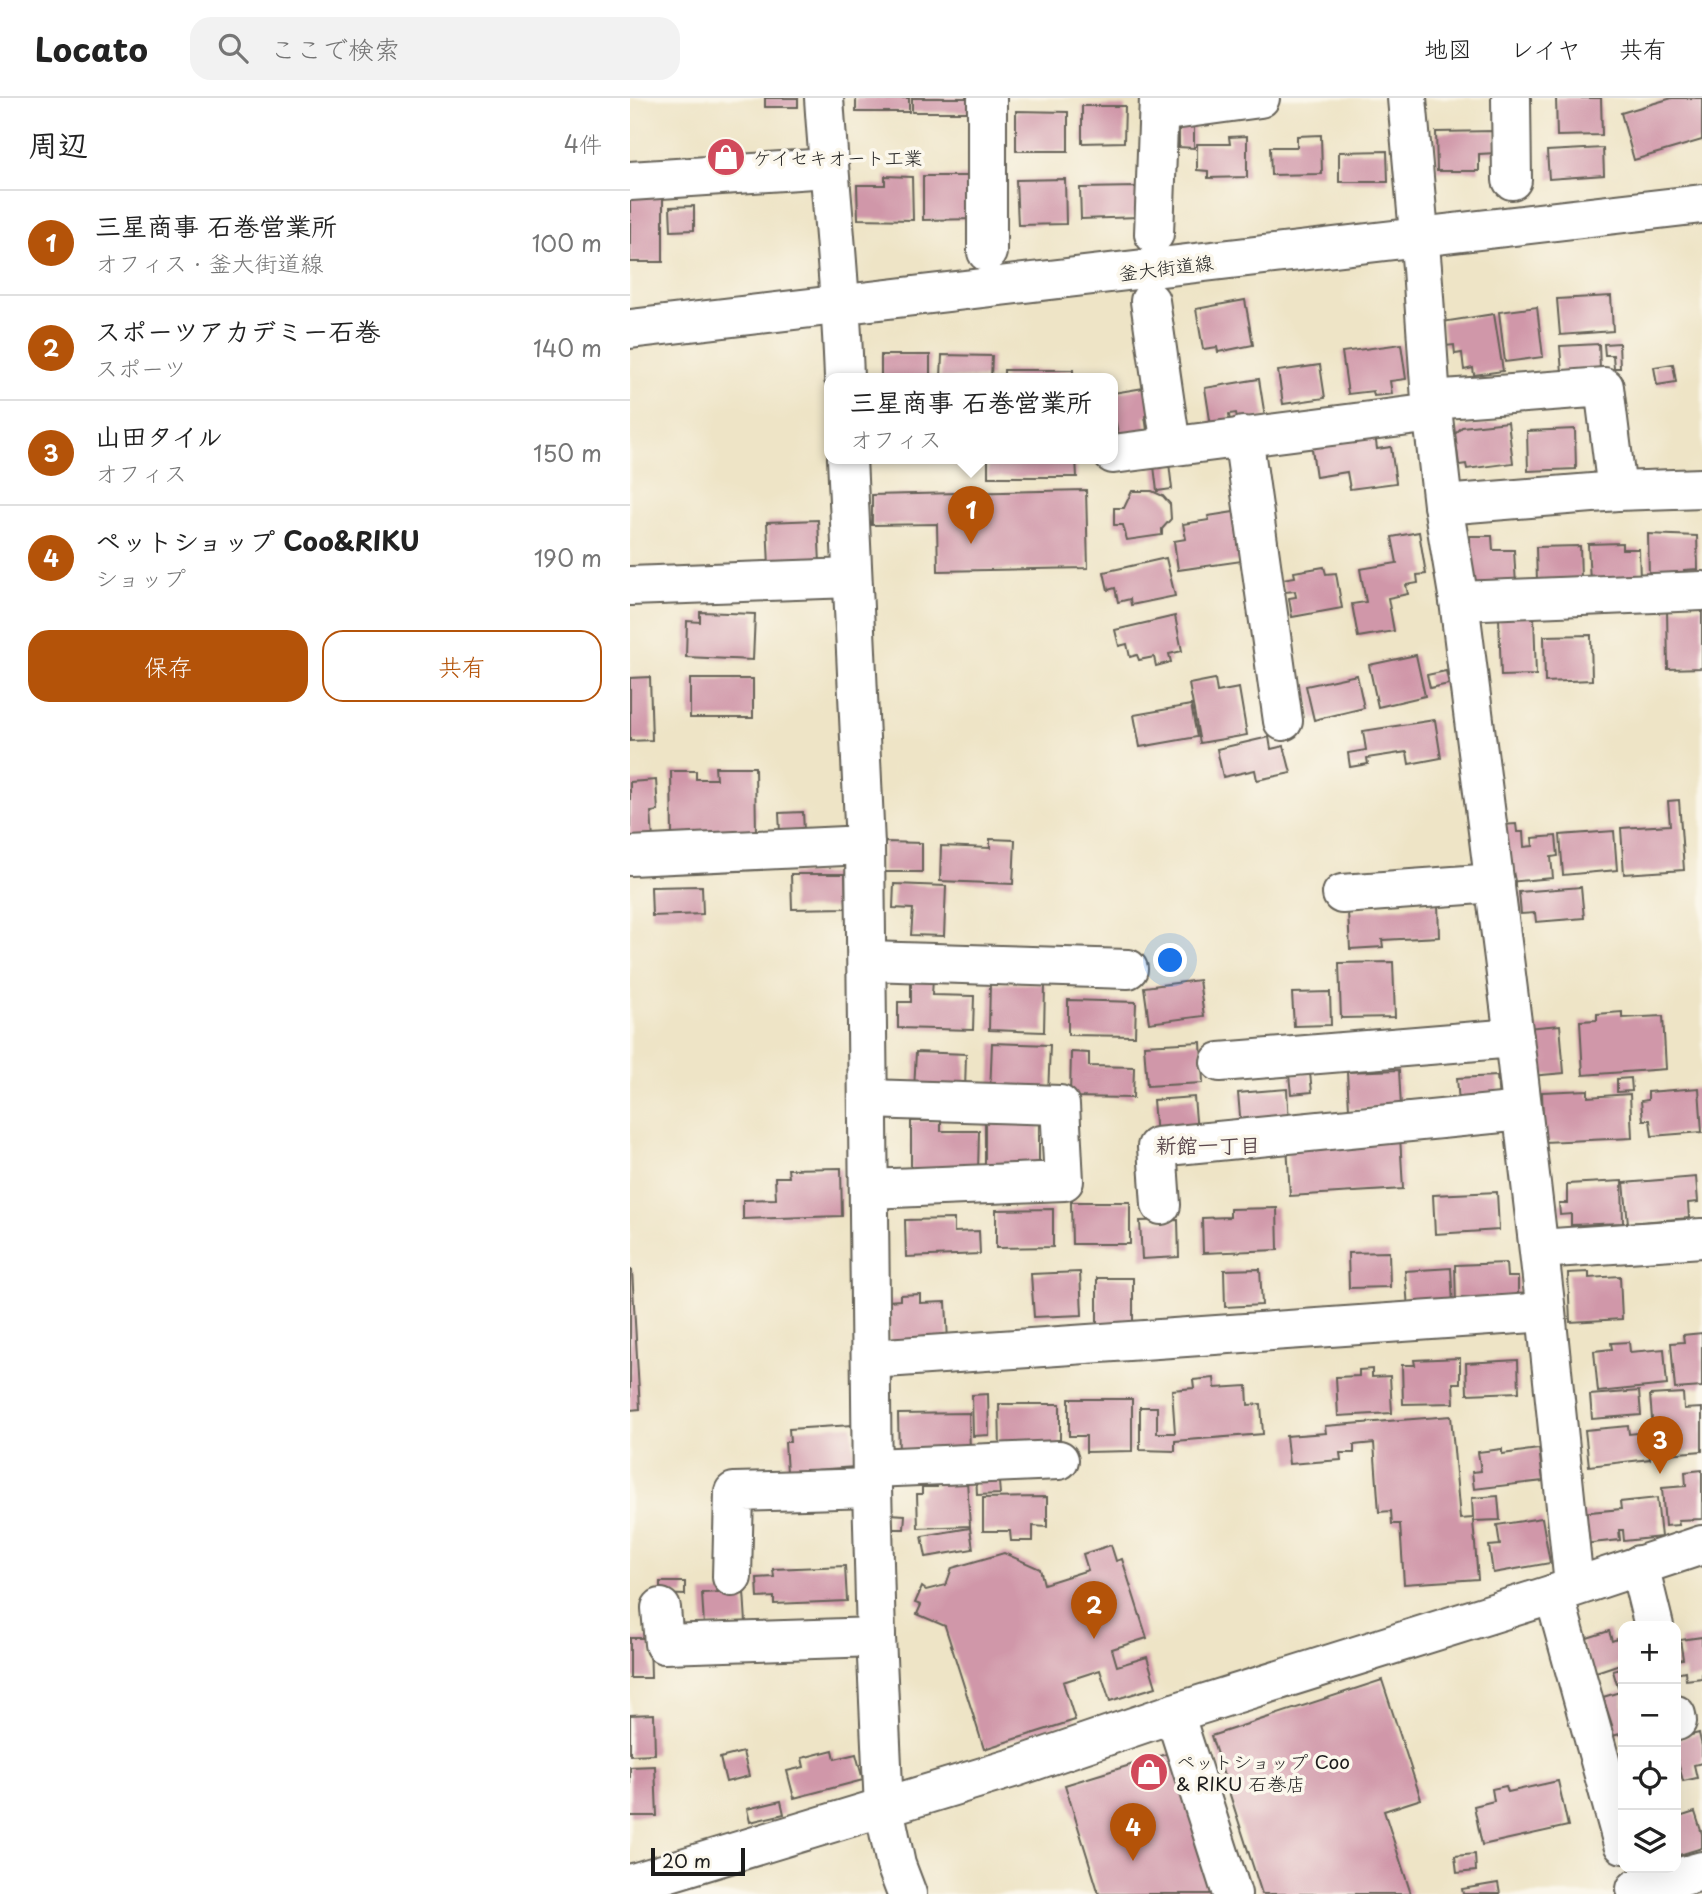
<!DOCTYPE html>
<html lang="ja">
<meta charset="utf-8">
<style>
body{margin:0;font-family:"Playpen Sans","Klee One",sans-serif;background:#f2f2f2;color:#222}
.controls{position:absolute;right:21px;bottom:21px;display:grid;overflow:hidden;border-radius:14px;box-shadow:0 7px 28px #0002}
.controls button{width:63px;height:63px;display:grid;place-items:center;padding:0;border:0;border-bottom:2px solid #e0e0e0;background:#fff;color:#222;font:35px sans-serif}
.scale{position:absolute;left:21px;bottom:18px;width:94px;box-sizing:border-box;padding-left:7px;border:4px solid #1c1c1c;border-top:0;font-size:19px;line-height:24px;white-space:nowrap;color:#1c1c1c;-webkit-text-stroke:5px #fbf7ec;paint-order:stroke}
.you{position:absolute;left:541px;top:863px;width:24px;height:24px;margin:-18px;border:5px solid #fff;border-radius:50%;background:#1a73e8;box-shadow:0 0 0 10px #1a73e833}
.badge{display:grid;place-items:center;width:46px;height:46px;border-radius:50%;background:#b45309;color:#fff;font-size:23px;font-weight:700}
.pin{position:absolute;translate:-50% -58px;filter:drop-shadow(0 2px 4px #0008)}
.pin::after{content:'';position:absolute;top:37px;width:24px;height:21px;background:inherit;clip-path:polygon(0 0,100% 0,50% 100%)}
.popup{position:absolute;left:194px;top:275px;width:294px;height:91px;box-sizing:border-box;display:grid;place-content:center;border-radius:14px;background:#fff;filter:drop-shadow(0 2px 5px #0005);font-size:23px;white-space:nowrap;color:#767676}
.popup b{font-size:26px;color:#222}
.popup::after{content:'';position:absolute;left:50%;top:100%;margin-left:-14px;border:14px solid transparent;border-top-color:#fff}
.list{margin:0;padding:0;list-style:none}
h2{display:flex;justify-content:space-between;align-items:center;height:91px;margin:0;padding:0 28px;font-size:30px}
h2 small{font-size:23px;font-weight:400;color:#767676}
.list li{display:grid;grid-template-columns:46px 1fr auto;gap:21px;align-items:center;box-sizing:border-box;height:105px;padding:0 28px;border-top:2px solid #e0e0e0}
.list b{display:block;font-size:26px;white-space:nowrap}
.list p{margin:0;font-size:23px;white-space:nowrap;color:#767676}
.list em{font-size:23px;font-style:normal;color:#767676}
.actions{display:flex;gap:14px;padding:21px 28px}
.actions a{flex:1;padding:16px 0;border:2px solid #b45309;border-radius:21px;text-align:center;font-size:24px;color:#b45309}
.actions .main{background:#b45309;color:#fff}
.icon{flex:none;width:38px;height:38px;fill:none;stroke:currentColor;stroke-width:2;stroke-linecap:round;stroke-linejoin:round}
.map{position:relative;flex:none;width:1072px;height:1796px;overflow:hidden}
header{display:flex;align-items:center;gap:42px;box-sizing:border-box;height:98px;padding:0 35px;background:#fff;border-bottom:2px solid #e0e0e0}
header strong{font-size:33px}
nav{display:flex;gap:38px;margin-inline-start:auto;font-size:24px}
.search{width:490px;height:63px;background:#f2f2f2;display:flex;align-items:center;gap:18px;box-sizing:border-box;padding:0 24px;border-radius:21px;color:#767676;font-size:26px}
main{display:flex}
aside{flex:1;background:#fff}
.map>svg:first-child{display:block}
</style>
<header>
<strong>Locato</strong>
<div class="search"><svg class="icon" aria-label="search" viewBox="0 0 24 24"><circle cx="10" cy="10" r="6"/><path d="M15 15l6 6"/></svg>ここで検索</div>
<nav><a>地図</a><a>レイヤ</a><a>共有</a></nav>
</header>
<main>
<aside>
<h2>周辺<small>4件</small></h2>
<ul class="list">
<li><span class="badge">1</span><div><b>三星商事 石巻営業所</b><p>オフィス · 釜大街道線</p></div><em>100 m</em></li>
<li><span class="badge">2</span><div><b>スポーツアカデミー石巻</b><p>スポーツ</p></div><em>140 m</em></li>
<li><span class="badge">3</span><div><b>山田タイル</b><p>オフィス</p></div><em>150 m</em></li>
<li><span class="badge">4</span><div><b>ペットショップ Coo&amp;RIKU</b><p>ショップ</p></div><em>190 m</em></li>
</ul>
<div class="actions"><a class="main">保存</a><a>共有</a></div>
</aside>
<div class="map">
<svg width="1072" height="1796" viewBox="0 0 1072 1796">
<rect width="100%" height="100%" fill="#fbf7ec"/>
<filter id="ink" filterUnits="userSpaceOnUse"><feTurbulence type="fractalNoise" baseFrequency=".0143" numOctaves="2"/><feDisplacementMap in="SourceGraphic" scale="14" xChannelSelector="R" yChannelSelector="G"/><feConvolveMatrix kernelMatrix="1 2 1 2 8 2 1 2 1" color-interpolation-filters="sRGB"/></filter>
<filter id="wash" filterUnits="userSpaceOnUse"><feTurbulence type="fractalNoise" baseFrequency=".00686" numOctaves="4" result="noise"/><feDisplacementMap in="SourceGraphic" scale="28" xChannelSelector="R" yChannelSelector="G"/><feGaussianBlur stdDeviation="1.57" result="paint"/><feColorMatrix in="noise" values="0 0 0 0 0 0 0 0 0 0 0 0 0 0 0 0 0 1.4 0 .05"/><feComposite in="paint" operator="in"/></filter>
<g filter="url(#wash)">
<rect width="100%" height="100%" fill="#eee4c6"/>
<g id="blocks">
<g fill="#d097a9">
<rect x="135" y="0" width="33" height="9"/>
<rect x="226" y="0" width="53" height="14"/>
<polygon points="282,0 349,0 348,14 282,14"/>
<polygon points="926,0 971,0 972,37 927,38"/>
<polygon points="1042,0 1072,0 1072,42 1004,62 991,15"/>
<polygon points="452,8 495,8 494,44 452,45"/>
<polygon points="386,13 438,14 438,53 386,53"/>
<polygon points="549,26 564,26 564,50 549,49"/>
<polygon points="865,33 866,55 849,56 849,73 807,73 806,34"/>
<polygon points="691,37 692,76 641,77 640,49 667,49 667,38"/>
<polygon points="617,38 617,79 578,80 578,73 567,72 567,46 600,46 599,39"/>
<polygon points="973,50 974,77 919,81 917,53"/>
<polygon points="757,53 758,84 709,84 709,54"/>
<polygon points="255,78 282,79 283,122 228,121 227,87 255,87"/>
<polygon points="293,78 347,78 347,121 293,122"/>
<polygon points="435,81 436,126 388,127 386,82"/>
<polygon points="508,89 508,119 451,121 450,90"/>
<polygon points="33,97 33,164 0,164 0,98"/>
<polygon points="64,108 64,132 41,133 40,109"/>
<polygon points="981,198 983,233 930,237 927,201"/>
<polygon points="615,202 623,247 588,254 587,249 573,251 566,211"/>
<polygon points="907,209 913,259 875,264 869,214"/>
<polygon points="864,216 873,273 844,277 843,270 834,272 832,255 825,256 824,247 815,248 812,224"/>
<polygon points="989,245 990,270 984,270 983,257 975,257 974,246"/>
<polygon points="771,246 776,281 760,283 762,296 744,298 743,293 718,296 712,254"/>
<polygon points="969,246 970,272 932,275 930,248"/>
<rect x="251" y="257" width="49" height="23"/>
<polygon points="312,257 362,258 361,280 311,280"/>
<polygon points="1043,266 1046,284 1027,287 1024,269"/>
<polygon points="690,267 695,300 653,306 648,273"/>
<rect x="374" y="272" width="69" height="8"/>
<polygon points="629,281 635,319 608,324 606,315 599,316 600,325 581,328 575,290"/>
<polygon points="520,289 524,316 515,318 517,332 488,336 486,325 483,326 483,295"/>
<polygon points="878,324 883,365 837,371 836,366 829,367 825,336 832,329"/>
<polygon points="945,331 946,371 898,373 897,333"/>
<polygon points="745,336 747,351 761,349 766,385 720,391 717,374 686,379 681,344"/>
<polygon points="358,360 446,360 447,379 358,379"/>
<polygon points="539,365 542,391 527,393 524,368"/>
<polygon points="456,392 458,470 308,473 307,426 242,427 242,397"/>
<polygon points="502,393 522,393 533,398 540,406 541,421 532,431 532,437 497,442 493,427 484,427 484,410 494,410"/>
<polygon points="604,414 612,463 548,472 544,443 556,441 553,426 579,422 578,418"/>
<polygon points="188,422 190,466 139,468 137,424"/>
<polygon points="789,434 796,476 787,477 788,485 776,487 778,496 758,500 764,533 728,539 722,506 736,504 730,471 767,465 762,439"/>
<polygon points="1018,436 1067,438 1068,471 1054,472 1054,479 1019,479"/>
<polygon points="840,438 862,438 863,452 884,452 886,488 841,489"/>
<polygon points="992,445 992,451 1009,451 1010,481 960,483 958,446"/>
<polygon points="950,448 951,481 907,483 906,449"/>
<polygon points="536,460 545,498 501,507 500,501 488,504 485,490 478,492 474,474"/>
<polygon points="694,469 696,476 706,475 712,510 662,519 659,500 666,499 665,493 655,494 652,481 665,479 664,474"/>
<polygon points="1072,509 1072,570 1038,571 1037,510"/>
<polygon points="70,514 125,516 123,562 56,559 57,523 70,524"/>
<polygon points="545,518 552,553 539,556 541,564 526,568 524,559 509,562 507,557 500,559 497,546 489,548 485,532"/>
<polygon points="904,518 906,577 871,578 869,519"/>
<polygon points="961,537 962,582 915,584 914,538"/>
<polygon points="786,557 795,598 748,609 739,567"/>
<polygon points="816,573 819,586 800,590 797,577"/>
<polygon points="727,577 734,610 684,622 676,588"/>
<polygon points="20,579 22,642 0,643 0,580"/>
<rect x="60" y="581" width="63" height="39"/>
<polygon points="585,581 587,594 609,590 617,637 570,645 559,586"/>
<polygon points="561,607 567,639 510,649 504,617"/>
<polygon points="805,622 811,660 779,666 777,654 737,660 738,666 720,669 718,655 736,652 733,633"/>
<polygon points="639,639 641,651 654,648 661,675 627,682 625,672 593,679 587,651"/>
<polygon points="85,669 125,669 126,736 42,737 41,673 66,673 66,681 86,681"/>
<polygon points="26,682 28,713 21,714 23,742 0,744 0,684"/>
<polygon points="1049,702 1054,772 994,776 991,730 1040,727 1038,703"/>
<polygon points="173,714 174,733 150,734 149,715"/>
<polygon points="886,726 887,734 893,734 894,749 903,748 902,740 926,738 928,758 921,759 923,780 878,784 873,727"/>
<polygon points="984,733 987,772 933,777 930,737"/>
<polygon points="360,741 385,742 383,786 310,783 311,748 360,750"/>
<polygon points="254,744 292,745 292,774 253,774"/>
<polygon points="161,776 215,776 216,810 162,811"/>
<polygon points="264,786 316,788 314,838 281,837 283,811 263,810"/>
<polygon points="72,788 73,816 22,818 21,789"/>
<polygon points="951,789 954,820 906,824 905,815 891,816 889,794"/>
<polygon points="808,806 809,839 752,842 753,849 720,851 718,814"/>
<polygon points="763,864 765,919 711,920 709,865"/>
<polygon points="281,881 303,881 302,897 344,898 343,932 268,930 268,904 281,904"/>
<polygon points="569,882 574,918 519,925 514,889"/>
<polygon points="360,885 415,886 414,934 359,932"/>
<polygon points="700,894 701,927 664,928 662,895"/>
<polygon points="438,902 506,904 505,938 438,937"/>
<polygon points="992,914 992,920 1033,918 1036,971 953,977 950,923 967,922 967,916"/>
<polygon points="930,927 934,975 901,978 896,930"/>
<polygon points="571,944 573,985 517,988 514,947"/>
<polygon points="362,945 420,947 418,997 360,995"/>
<polygon points="286,954 336,956 335,994 284,992"/>
<polygon points="441,954 459,955 459,968 504,969 503,1000 440,999"/>
<polygon points="769,972 771,1009 719,1011 717,974"/>
<polygon points="680,975 682,994 661,996 659,977"/>
<polygon points="867,978 869,1003 829,1005 827,980"/>
<polygon points="1001,980 1002,993 987,994 987,981"/>
<polygon points="1069,990 1072,1034 1022,1038 1020,1022 1013,1022 1011,1003 1018,1002 1018,994"/>
<polygon points="657,991 659,1026 611,1029 608,995"/>
<polygon points="958,992 958,999 1000,996 1002,1040 914,1044 912,994"/>
<polygon points="564,999 567,1034 526,1038 523,1002"/>
<polygon points="281,1023 311,1023 311,1033 349,1033 348,1074 281,1074"/>
<rect x="355" y="1024" width="54" height="50"/>
<polygon points="770,1038 773,1091 660,1098 657,1046"/>
<polygon points="211,1070 212,1118 113,1121 113,1102 146,1101 145,1079 159,1079 158,1071"/>
<polygon points="1066,1079 1068,1104 1058,1105 1059,1120 998,1125 994,1085"/>
<polygon points="992,1083 993,1125 941,1127 941,1116 930,1117 929,1105 937,1105 937,1086"/>
<polygon points="867,1094 869,1132 805,1136 803,1097"/>
<polygon points="441,1104 500,1104 500,1146 442,1146"/>
<polygon points="647,1110 648,1152 573,1155 572,1120 600,1119 600,1111"/>
<polygon points="423,1111 423,1149 366,1150 366,1112"/>
<polygon points="324,1121 324,1134 349,1133 350,1156 276,1159 275,1122"/>
<polygon points="548,1122 549,1159 512,1161 510,1123"/>
<polygon points="759,1154 760,1189 719,1190 718,1155"/>
<polygon points="876,1165 877,1179 888,1179 888,1201 826,1209 825,1167"/>
<polygon points="821,1170 823,1207 778,1210 775,1173"/>
<polygon points="630,1171 632,1207 595,1209 594,1172"/>
<polygon points="0,1172 2,1172 10,1311 0,1312"/>
<polygon points="450,1174 452,1217 404,1219 401,1176"/>
<polygon points="959,1174 959,1180 990,1178 992,1221 940,1224 938,1175"/>
<polygon points="467,1180 503,1180 503,1225 467,1226"/>
<polygon points="290,1196 290,1205 316,1204 318,1243 260,1246 258,1203 270,1202 270,1197"/>
<polygon points="1072,1235 1072,1289 1045,1291 1041,1245 1054,1244 1053,1237"/>
<polygon points="999,1244 1000,1254 1034,1251 1037,1287 968,1294 964,1253 982,1251 981,1245"/>
<polygon points="830,1260 830,1285 823,1285 824,1305 773,1306 772,1267 785,1267 784,1262"/>
<polygon points="888,1262 889,1294 837,1296 836,1265"/>
<polygon points="742,1271 742,1279 760,1278 762,1315 708,1318 706,1279 729,1278 729,1272"/>
<polygon points="584,1280 585,1290 617,1288 618,1307 631,1306 633,1336 545,1343 545,1353 510,1352 510,1309 527,1309 527,1335 545,1335 542,1292 564,1290 563,1282"/>
<polygon points="1009,1293 1011,1317 962,1321 960,1297"/>
<polygon points="1053,1295 1054,1311 1072,1310 1072,1353 1025,1357 1020,1297"/>
<polygon points="358,1296 359,1337 343,1338 342,1297"/>
<polygon points="439,1301 502,1301 502,1353 456,1354 456,1338 439,1338"/>
<polygon points="369,1306 430,1306 430,1350 370,1351"/>
<polygon points="339,1315 340,1356 269,1357 268,1316"/>
<polygon points="821,1318 830,1421 843,1420 842,1400 868,1398 870,1422 843,1423 848,1481 774,1486 770,1426 762,1426 761,1413 749,1414 744,1345 724,1347 724,1355 710,1355 711,1362 659,1366 656,1338 696,1335 695,1328"/>
<polygon points="222,1327 225,1369 157,1374 155,1344 160,1344 159,1331"/>
<polygon points="998,1328 999,1336 1017,1334 1020,1361 959,1368 955,1332"/>
<polygon points="872,1351 872,1356 909,1351 913,1383 844,1391 842,1374 851,1373 848,1354"/>
<polygon points="1072,1372 1072,1421 1048,1422 1049,1427 1035,1428 1032,1390 1056,1388 1055,1374"/>
<polygon points="368,1373 370,1396 347,1397 346,1374"/>
<polygon points="337,1383 340,1428 288,1430 287,1396 292,1396 292,1389 307,1389 307,1384"/>
<polygon points="417,1399 417,1429 403,1428 403,1443 381,1443 380,1433 353,1433 353,1400"/>
<polygon points="1027,1400 1031,1439 994,1443 993,1432 989,1432 990,1442 953,1446 950,1415 991,1411 990,1404"/>
<polygon points="260,1416 275,1417 274,1431 260,1431"/>
<polygon points="912,1420 920,1465 863,1475 859,1448 870,1447 867,1427"/>
<polygon points="340,1430 343,1451 296,1459 292,1438"/>
<polygon points="481,1447 486,1463 492,1461 517,1540 482,1551 487,1568 517,1559 526,1589 480,1603 470,1572 433,1584 445,1622 354,1651 315,1528 287,1516 291,1507 285,1505 292,1489 296,1492 316,1487 322,1470 374,1455 410,1471 414,1486 458,1472 453,1456"/>
<polygon points="215,1468 217,1503 144,1506 144,1499 128,1500 127,1480 144,1479 143,1471"/>
<polygon points="30,1484 55,1484 55,1497 30,1496"/>
<polygon points="114,1493 116,1525 74,1528 72,1495"/>
<polygon points="979,1533 982,1543 993,1539 993,1565 963,1575 951,1542"/>
<polygon points="1072,1539 1072,1580 1056,1582 1055,1573 1046,1575 1046,1562 1053,1561 1050,1542"/>
<polygon points="0,1540 20,1540 21,1580 0,1580"/>
<polygon points="993,1570 993,1588 988,1590 983,1573"/>
<polygon points="752,1582 791,1701 754,1713 781,1796 632,1796 581,1638"/>
<polygon points="993,1593 993,1635 976,1640 972,1630 982,1627 973,1599"/>
<polygon points="24,1616 25,1656 0,1657 0,1617"/>
<polygon points="1069,1635 1072,1648 1072,1665 1064,1667 1067,1680 1053,1683 1046,1657 1046,1641"/>
<polygon points="203,1652 205,1661 226,1656 233,1682 164,1700 157,1673 174,1669 172,1660"/>
<polygon points="113,1654 119,1678 96,1684 90,1660"/>
<polygon points="543,1654 587,1796 469,1796 435,1687"/>
<polygon points="25,1668 27,1718 0,1718 0,1669"/>
<polygon points="928,1683 938,1728 852,1747 844,1708 864,1703 862,1691 876,1688 878,1694"/>
<polygon points="151,1703 154,1716 120,1724 117,1711"/>
<polygon points="1065,1714 1072,1736 1072,1750 1046,1758 1046,1720"/>
<polygon points="845,1756 846,1773 827,1775 825,1758"/>
<polygon points="868,1785 870,1796 833,1796 832,1791"/>
</g>
</g>
</g>
<g filter="url(#ink)">
<use href="#blocks" fill-opacity="0" stroke="#666258" stroke-width="2"/>
<g fill="none" stroke-linecap="round" stroke-linejoin="round">
<defs>
<g id="minor">
<path d="M194,0C200,93 211,186 214,280"/>
<polyline points="357,0 357,154"/>
<polyline points="777,0 792,170 801,302 813,407 829,503 884,940 916,1214 944,1487"/>
<polyline points="881,0 882,82"/>
<polyline points="529,14 630,0"/>
<polyline points="0,83 198,70"/>
<polyline points="524,136 529,0"/>
<polyline points="520,203 541,348"/>
<polyline points="0,231 1072,106"/>
<polyline points="801,302 974,289 987,393"/>
<polyline points="613,338 653,623"/>
<polyline points="483,356 803,315"/>
<polyline points="217,360 235,747 242,1390 246,1539 254,1710 266,1767 277,1796"/>
<polyline points="813,407 987,393 1072,390"/>
<polyline points="0,488 222,480"/>
<polyline points="829,503 1072,493"/>
<polyline points="0,758 235,747"/>
<polyline points="712,796 865,785"/>
<polyline points="237,863 498,871"/>
<polyline points="590,964 884,940"/>
<polyline points="238,1001 430,1007 434,1083 239,1091"/>
<polyline points="531,1107 527,1049 892,1013"/>
<polyline points="909,1151 1072,1140"/>
<polyline points="241,1261 916,1214"/>
<polyline points="242,1370 429,1362"/>
<polyline points="1009,1467 1024,1528"/>
<polyline points="102,1479 104,1394 242,1390"/>
<polyline points="924,1496 993,1746"/>
<polyline points="31,1510 34,1546 246,1539"/>
<polyline points="544,1615 602,1796"/>
<polyline points="1046,1617 1047,1623"/>
<polyline points="0,1786 386,1669 544,1615 924,1496 1072,1447"/>
<polyline points="1006,1791 1072,1773"/>
</g>
</defs>
<use href="#minor" stroke="#666258" stroke-width="42"/>
<use href="#minor" stroke="#fff" stroke-width="38"/>
</g>
</g>
<defs>
<symbol id="shop-disc" viewBox="-11 -11 22 22"><circle r="9.5" fill="#d1495b" stroke="#fbf7ec"/><path d="M-5-2.5h2.3a2.7 3.5 0 0 1 5.4 0H5L5.5 6h-11ZM-1.5-2.5h3a1.5 2.3 0 0 0-3 0Z" fill="#fff"/></symbol>
</defs>
<g fill-rule="evenodd">
<use href="#shop-disc" x="74" y="37" width="44" height="44"/>
<use href="#shop-disc" x="497" y="1652" width="44" height="44"/>
</g>
<g text-anchor="middle" dominant-baseline="central" stroke-width="7" stroke-linejoin="round" paint-order="stroke">
<g font-size="19" fill="#1c1c1c" stroke="#fbf7ec" text-anchor="start">
<text x="123" y="59">ケイセキオート工業</text>
<text x="546" y="1663">ペットショップ Coo<tspan x="546" dy="22">&amp; RIKU 石巻店</tspan></text>
</g>
<g font-size="19" fill="#1c1c1c" stroke="#fbf7ec">
<text transform="translate(536 169) rotate(-7)">釜大街道線</text>
</g>
<g font-size="21" font-weight="bold" fill="#5b474d" stroke="#fbf7ec">
<text x="578" y="1046">新館一丁目</text>
</g>
</g>
</svg>
<div class="controls">
<button>+</button>
<button>−</button>
<button><svg class="icon" aria-label="locate" viewBox="0 0 24 24"><circle cx="12" cy="12" r="6"/><path d="M12 2v4M12 18v4M2 12h4M18 12h4"/></svg></button>
<button><svg class="icon" aria-label="layers" viewBox="0 0 24 24"><path d="M12 4l9 5-9 5-9-5zM3 14l9 5 9-5"/></svg></button>
</div>
<div class="scale">20 m</div>
<div class="you"></div>
<div class="pin badge" style="left:341px;top:446px">1</div>
<div class="popup"><b>三星商事 石巻営業所</b>オフィス</div>
<div class="pin badge" style="left:464px;top:1541px">2</div>
<div class="pin badge" style="left:1030px;top:1376px">3</div>
<div class="pin badge" style="left:503px;top:1763px">4</div>
</div>
</main>
